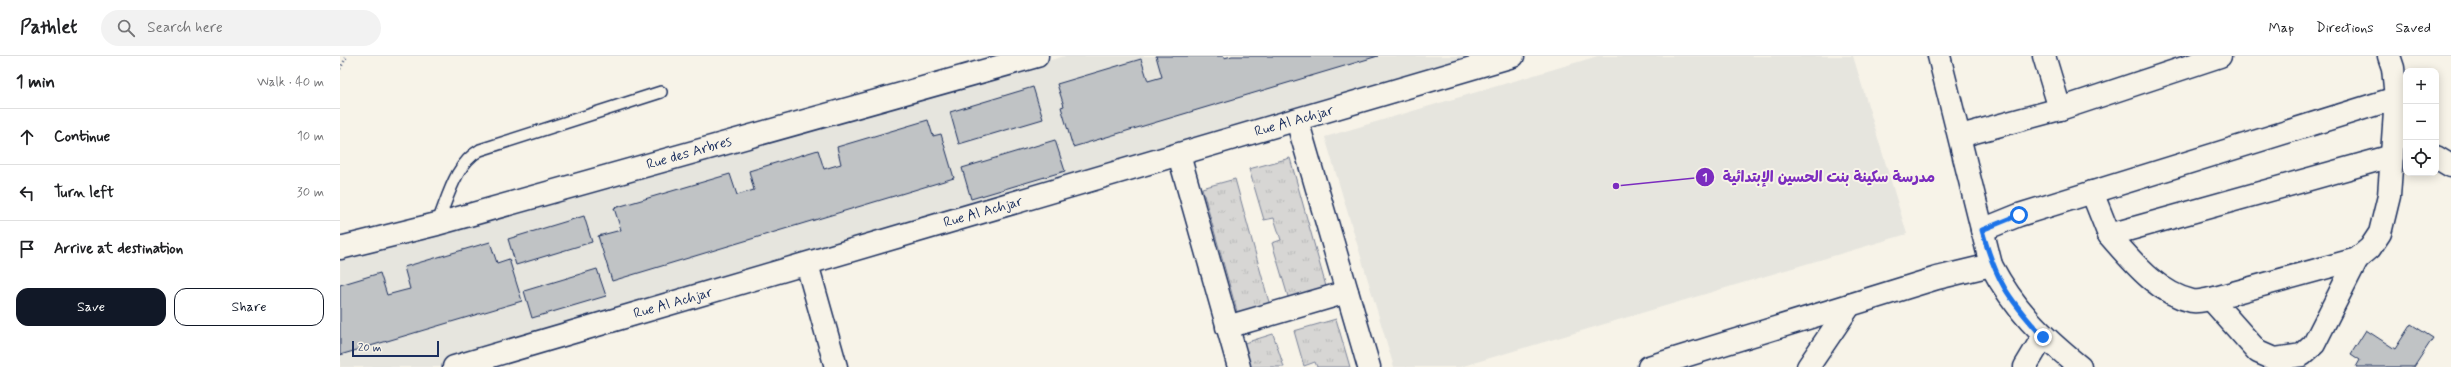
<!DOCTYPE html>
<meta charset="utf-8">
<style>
body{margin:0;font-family:Mynerve,"Playpen Sans Arabic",sans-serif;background:#f2f2f2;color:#202124}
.controls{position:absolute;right:12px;top:12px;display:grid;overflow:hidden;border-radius:8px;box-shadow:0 2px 10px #0003}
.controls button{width:36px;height:36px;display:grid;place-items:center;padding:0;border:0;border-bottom:1px solid #e0e0e0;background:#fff;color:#202124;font:20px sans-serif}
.scale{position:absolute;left:12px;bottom:10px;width:87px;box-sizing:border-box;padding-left:4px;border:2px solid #1b2f5e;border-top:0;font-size:11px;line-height:14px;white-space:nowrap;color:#1b2f5e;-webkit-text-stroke:3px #f7f3e8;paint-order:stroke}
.stop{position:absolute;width:12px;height:12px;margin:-9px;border:3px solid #1a73e8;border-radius:50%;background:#fff}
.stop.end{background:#1a73e8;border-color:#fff;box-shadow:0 1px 4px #0008}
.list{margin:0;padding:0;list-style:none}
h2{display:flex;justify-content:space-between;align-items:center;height:52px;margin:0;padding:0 16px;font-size:17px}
h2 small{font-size:13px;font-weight:400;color:#757577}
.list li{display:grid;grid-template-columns:26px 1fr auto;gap:12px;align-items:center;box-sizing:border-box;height:56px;padding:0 16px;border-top:1px solid #e0e0e0}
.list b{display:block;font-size:15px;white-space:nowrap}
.list em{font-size:13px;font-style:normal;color:#757577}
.actions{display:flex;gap:8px;padding:12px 16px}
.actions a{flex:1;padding:9px 0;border:1px solid #111827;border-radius:12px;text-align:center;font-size:14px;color:#111827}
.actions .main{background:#111827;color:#fff}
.icon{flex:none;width:22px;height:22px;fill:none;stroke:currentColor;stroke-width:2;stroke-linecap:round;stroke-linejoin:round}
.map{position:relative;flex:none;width:2111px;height:311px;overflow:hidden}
header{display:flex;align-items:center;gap:24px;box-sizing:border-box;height:56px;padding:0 20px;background:#fff;border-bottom:1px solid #e0e0e0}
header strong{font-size:19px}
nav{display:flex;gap:22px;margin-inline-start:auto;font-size:14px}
.search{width:280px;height:36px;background:#f2f2f2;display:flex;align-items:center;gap:10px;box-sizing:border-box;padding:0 14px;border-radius:22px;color:#757577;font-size:15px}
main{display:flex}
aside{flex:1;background:#fff}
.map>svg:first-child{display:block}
</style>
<header>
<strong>Pathlet</strong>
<div class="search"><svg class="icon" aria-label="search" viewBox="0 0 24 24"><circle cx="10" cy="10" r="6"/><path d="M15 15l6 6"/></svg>Search here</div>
<nav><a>Map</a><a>Directions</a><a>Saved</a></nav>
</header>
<main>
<aside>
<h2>1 min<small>Walk · 40 m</small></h2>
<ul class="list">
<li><svg class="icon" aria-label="ahead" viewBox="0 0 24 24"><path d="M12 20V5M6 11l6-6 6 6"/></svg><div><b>Continue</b></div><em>10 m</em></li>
<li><svg class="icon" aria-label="left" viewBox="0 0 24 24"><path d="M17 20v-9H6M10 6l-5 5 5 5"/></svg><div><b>Turn left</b></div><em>30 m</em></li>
<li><svg class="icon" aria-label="arrive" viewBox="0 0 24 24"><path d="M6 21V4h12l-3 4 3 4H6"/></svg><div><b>Arrive at destination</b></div></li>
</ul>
<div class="actions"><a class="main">Save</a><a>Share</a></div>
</aside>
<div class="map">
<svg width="2111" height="311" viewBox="0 0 2111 311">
<defs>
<pattern id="grass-tufts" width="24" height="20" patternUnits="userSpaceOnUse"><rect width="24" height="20" fill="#d7d6d4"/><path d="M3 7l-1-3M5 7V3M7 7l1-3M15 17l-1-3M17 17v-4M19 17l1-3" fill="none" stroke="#b8b8b8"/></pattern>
</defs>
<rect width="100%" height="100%" fill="#f7f3e8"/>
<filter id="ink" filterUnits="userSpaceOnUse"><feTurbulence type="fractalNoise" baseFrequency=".025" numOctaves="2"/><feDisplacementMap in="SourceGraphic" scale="8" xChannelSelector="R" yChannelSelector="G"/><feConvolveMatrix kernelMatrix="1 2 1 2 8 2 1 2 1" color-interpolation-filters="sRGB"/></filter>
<g filter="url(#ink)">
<g fill="#e6e5de">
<polygon points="725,0 1149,0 104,311 0,311 0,202"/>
<polygon points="1258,0 1513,0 1567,178 1120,311 1054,311 985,81"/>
</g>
<g fill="url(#grass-tufts)" stroke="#798299">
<polygon points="950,102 987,234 949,244 932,187 941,184 934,162 924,164 909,113"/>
<polygon points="895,123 930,250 898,259 862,132"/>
<polygon points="996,263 1010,311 977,311 975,306 964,310 954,275"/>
<polygon points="933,278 944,311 909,311 901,288"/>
</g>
<g fill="#c0c3c5" stroke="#1b2f5e">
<polygon points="816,0 884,0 884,2 892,0 1038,0 733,91 721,51 724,50 717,28 801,3 808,25 822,21"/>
<polygon points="693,31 703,63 619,88 610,56"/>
<polygon points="588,64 593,80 601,78 614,122 272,225 258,180 281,174 274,152 390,118 397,139 414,134 409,115 478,94 484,113 501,108 497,91"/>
<polygon points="715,84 725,115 631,143 622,112"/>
<polygon points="244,160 252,186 176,209 168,183"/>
<polygon points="150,186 157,207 169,203 182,245 0,299 0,229 40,217 47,239 62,235 70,233 64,211"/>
<polygon points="257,213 266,240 192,262 184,235"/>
<polygon points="2071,268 2093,282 2074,311 2016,311 2020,304 2011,298 2026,274 2055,293"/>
</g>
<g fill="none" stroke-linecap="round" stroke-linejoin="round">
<defs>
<path id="lane" d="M97,168C108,142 115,108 140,94L321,36"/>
<g id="street">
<path d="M1599,0L1651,209C1674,253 1702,280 1740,311"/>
<polyline points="1704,0 1720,53"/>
<polyline points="957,64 1029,311"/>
<polyline points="1620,80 1720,53 1880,0"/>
<polyline points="839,99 899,311"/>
<polyline points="2096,101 2111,110"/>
<polyline points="1752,136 1769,179 2052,100"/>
<polyline points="1642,174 1679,159 2056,42"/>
<path d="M1769,179C1792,205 1817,237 1852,245C1858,246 1865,244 1871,243L2017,203L2030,192L2040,177L2049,140L2056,42L2053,12L2049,0"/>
<polyline points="0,192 97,168 697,0"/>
<polyline points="467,208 496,311"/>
<polyline points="1871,243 1918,296 1934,303 1962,299 1974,288 2017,203"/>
<polyline points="887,271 1007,236"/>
<polyline points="114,311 1173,0"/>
<polyline points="1309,311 1597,222 1651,209"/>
<polyline points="1468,311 1510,249"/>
<polyline points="1685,311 1703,281"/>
</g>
</defs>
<use href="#lane" stroke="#1b2f5e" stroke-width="14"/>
<use href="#street" stroke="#1b2f5e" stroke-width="25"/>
<polyline stroke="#1b2f5e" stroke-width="2.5" stroke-dasharray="1 3" stroke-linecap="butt" points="0,13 7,0"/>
<use href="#lane" stroke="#f7f3e8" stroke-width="11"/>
<use href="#street" stroke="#f7f3e8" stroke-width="22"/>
</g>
</g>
<g fill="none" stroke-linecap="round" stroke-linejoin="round" filter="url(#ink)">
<path stroke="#1a73e8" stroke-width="5" d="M1679,159L1642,174C1656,225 1668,242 1703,281"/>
</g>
<g text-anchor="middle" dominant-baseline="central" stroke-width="4" stroke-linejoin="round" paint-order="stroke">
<g font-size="14" fill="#1b2f5e" stroke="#f7f3e8">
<text transform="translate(954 65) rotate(-16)">Rue Al Achjar</text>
<text transform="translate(349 97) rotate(-16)">Rue des Arbres</text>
<text transform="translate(643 156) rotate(-16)">Rue Al Achjar</text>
<text transform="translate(333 247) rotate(-16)">Rue Al Achjar</text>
</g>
</g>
<path fill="none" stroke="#7b2cbf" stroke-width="1.5" d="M1276 130L1365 121"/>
<g fill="#7b2cbf" stroke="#f7f3e8" stroke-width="1.5">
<circle cx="1276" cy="130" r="4"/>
<circle cx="1365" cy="121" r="10"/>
</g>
<g font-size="12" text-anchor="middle" font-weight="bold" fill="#fff">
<text x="1365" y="125">1</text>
</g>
<g font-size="15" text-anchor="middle" font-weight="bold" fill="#7b2cbf" stroke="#f7f3e8" stroke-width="4" stroke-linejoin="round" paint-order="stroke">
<text x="1489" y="126">مدرسة سكينة بنت الحسين الإبتدائية</text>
</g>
</svg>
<div class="controls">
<button>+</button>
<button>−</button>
<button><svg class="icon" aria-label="locate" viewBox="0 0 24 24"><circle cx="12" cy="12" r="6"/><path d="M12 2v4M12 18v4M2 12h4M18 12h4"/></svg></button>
</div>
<div class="scale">20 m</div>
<div class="stop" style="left:1679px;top:159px"></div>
<div class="stop end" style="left:1703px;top:281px"></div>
</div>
</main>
